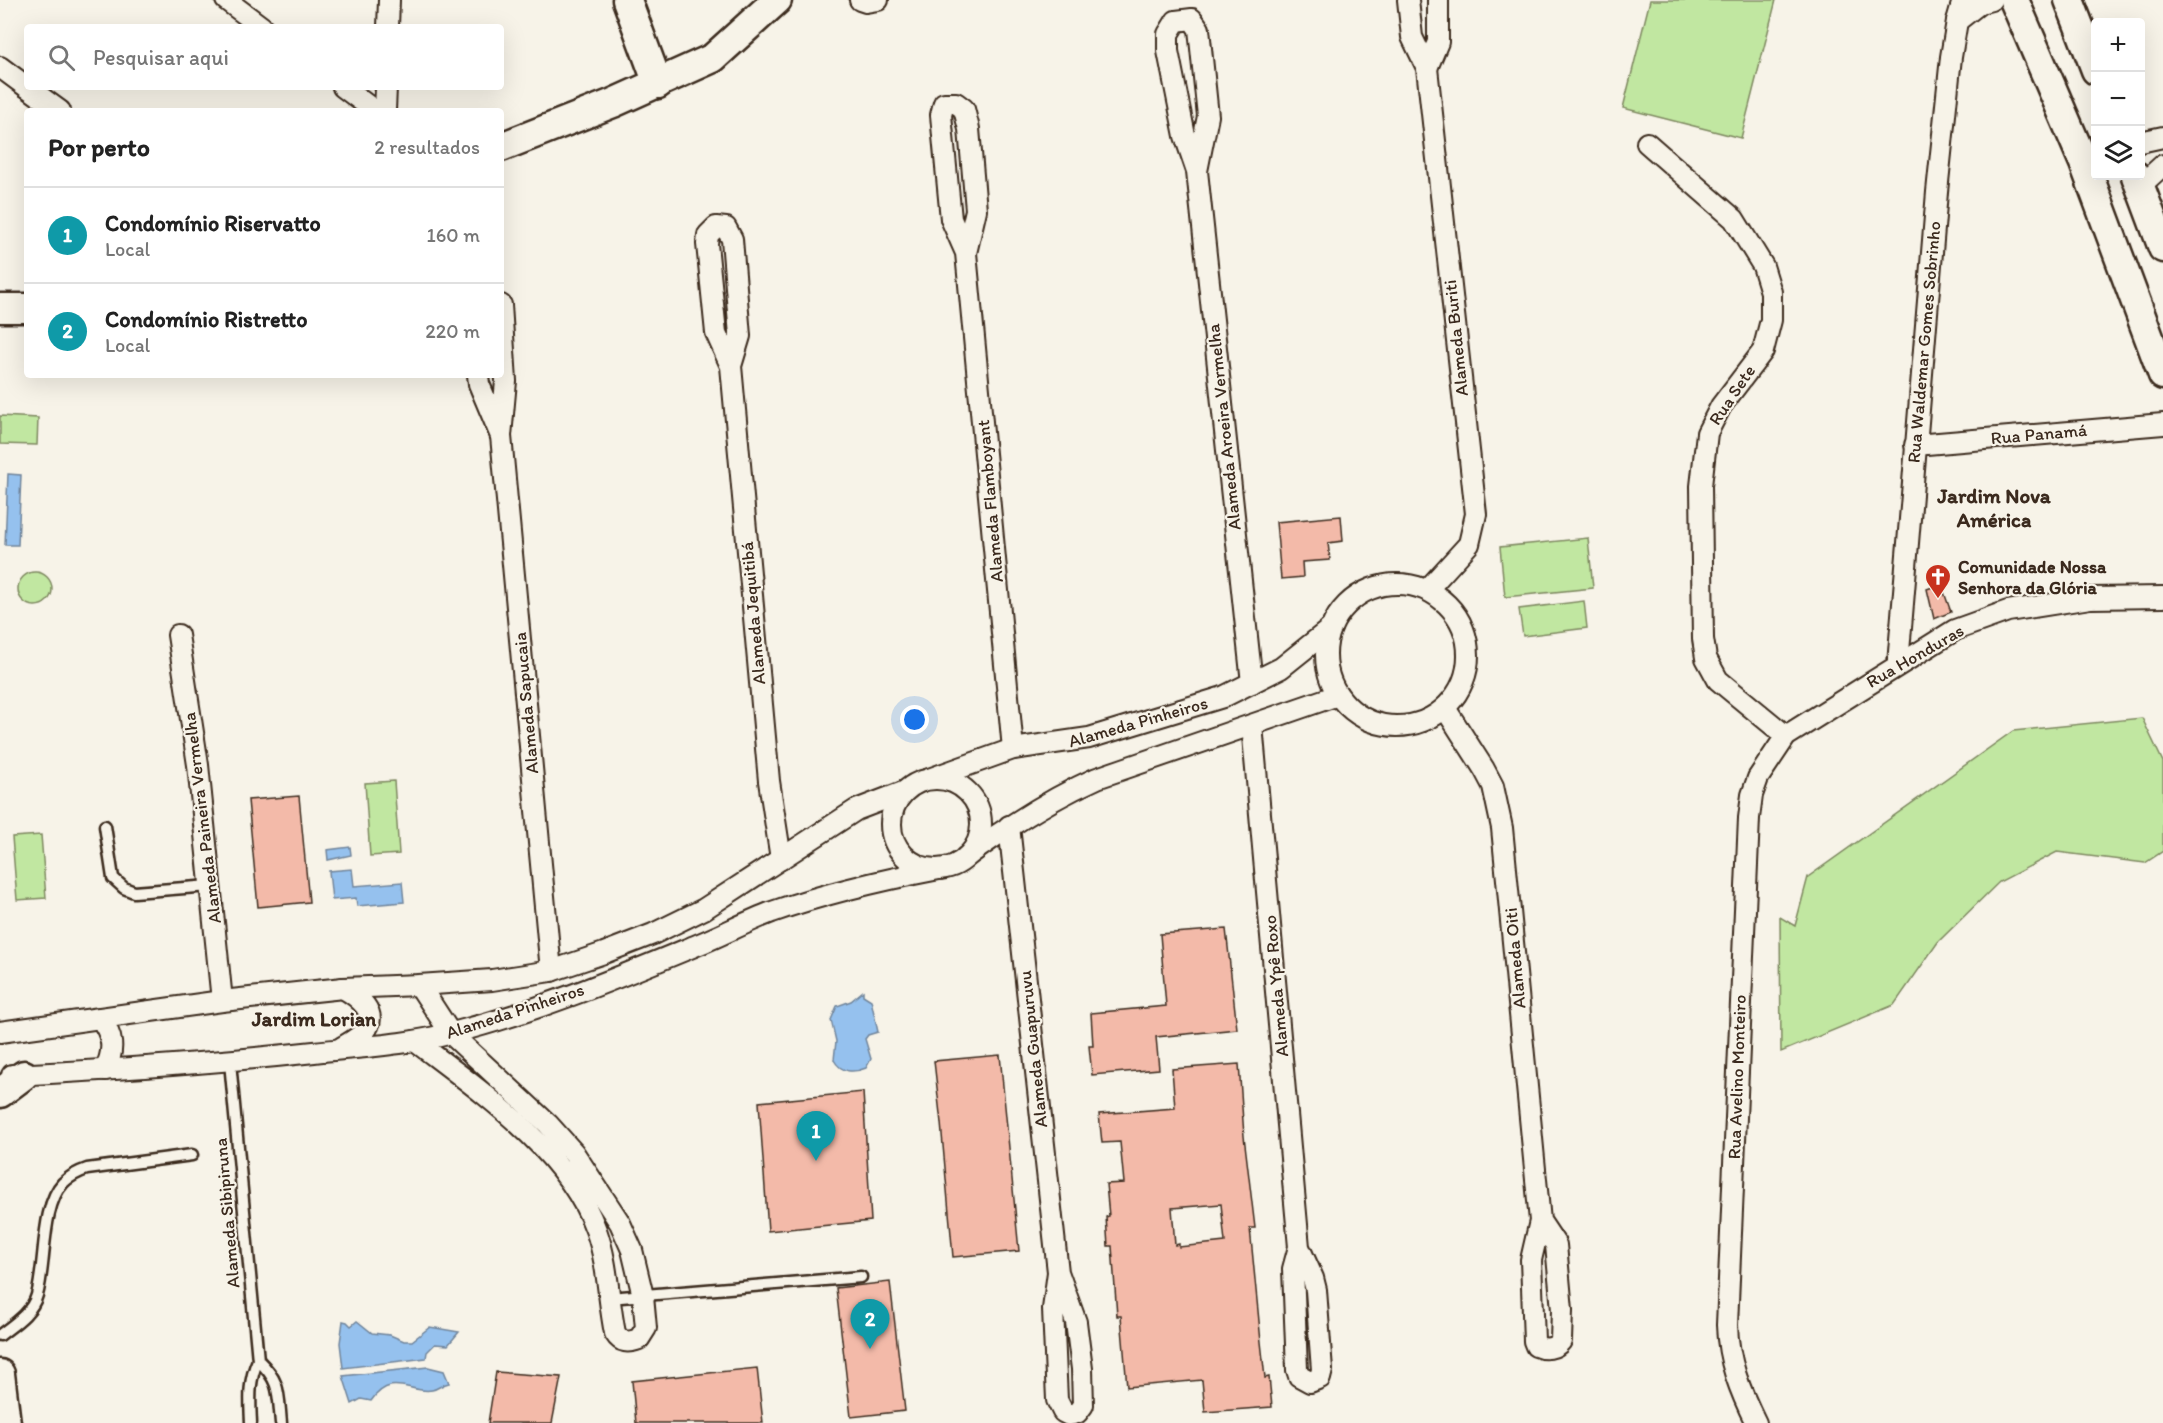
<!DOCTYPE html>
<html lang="pt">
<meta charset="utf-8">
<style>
body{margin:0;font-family:Itim,sans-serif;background:#f6f6f6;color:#222}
.controls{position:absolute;right:18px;top:18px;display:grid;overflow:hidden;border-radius:6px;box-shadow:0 6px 24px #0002}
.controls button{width:54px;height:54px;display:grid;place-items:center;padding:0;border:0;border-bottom:2px solid #e0e0e0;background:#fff;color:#222;font:30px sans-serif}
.you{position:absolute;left:915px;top:720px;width:21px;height:21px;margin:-15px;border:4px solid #fff;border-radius:50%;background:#1a73e8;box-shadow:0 0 0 9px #1a73e833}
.badge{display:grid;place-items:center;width:39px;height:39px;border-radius:50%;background:#ea580c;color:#fff;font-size:20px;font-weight:700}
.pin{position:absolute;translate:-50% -50px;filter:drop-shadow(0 2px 3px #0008)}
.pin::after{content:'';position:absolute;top:32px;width:21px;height:18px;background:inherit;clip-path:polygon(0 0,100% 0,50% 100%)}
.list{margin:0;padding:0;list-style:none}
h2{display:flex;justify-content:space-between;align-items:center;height:78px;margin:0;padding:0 24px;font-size:26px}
h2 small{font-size:20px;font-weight:400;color:#767676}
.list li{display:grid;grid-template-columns:39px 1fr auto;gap:18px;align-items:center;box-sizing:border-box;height:96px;padding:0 24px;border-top:2px solid #e0e0e0}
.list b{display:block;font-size:22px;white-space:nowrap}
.list p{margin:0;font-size:20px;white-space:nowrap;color:#767676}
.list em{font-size:20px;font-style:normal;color:#767676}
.icon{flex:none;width:33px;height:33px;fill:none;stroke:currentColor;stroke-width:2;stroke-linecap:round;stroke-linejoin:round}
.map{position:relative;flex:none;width:2163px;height:1423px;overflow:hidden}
.search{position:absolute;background:#fff;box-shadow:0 6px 24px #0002;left:24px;top:24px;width:480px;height:66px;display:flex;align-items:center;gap:15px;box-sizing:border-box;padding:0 21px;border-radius:6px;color:#767676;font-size:22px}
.panel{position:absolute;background:#fff;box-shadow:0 6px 24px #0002;left:24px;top:108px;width:480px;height:270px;border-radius:6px}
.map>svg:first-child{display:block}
</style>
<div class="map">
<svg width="2163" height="1423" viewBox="0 0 2163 1423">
<rect width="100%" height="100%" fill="#f7f3e8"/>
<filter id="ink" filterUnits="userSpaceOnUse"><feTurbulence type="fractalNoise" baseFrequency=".0167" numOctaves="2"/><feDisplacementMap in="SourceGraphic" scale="12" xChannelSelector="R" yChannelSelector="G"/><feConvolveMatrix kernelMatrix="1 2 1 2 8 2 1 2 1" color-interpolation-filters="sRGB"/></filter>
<g filter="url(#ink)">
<g fill="#c1e7a1" stroke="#7e8860" stroke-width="1.5">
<polygon points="1650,0 1776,0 1741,138 1623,108"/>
<polygon points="0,416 38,418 37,445 0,444"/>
<polygon points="1588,538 1593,588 1505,597 1500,547"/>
<circle cx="35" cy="589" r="17"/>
<polygon points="1584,601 1587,628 1523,636 1519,609"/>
<polygon points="2142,718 2163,762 2163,851 2145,863 2057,852 1999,882 1938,942 1894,1005 1781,1052 1780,917 1795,926 1808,877 2013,731"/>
<polygon points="394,781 399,854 370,856 365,783"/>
<polygon points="41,835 46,898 17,900 12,837"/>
</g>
<g fill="#95c1ee" stroke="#71859b" stroke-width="1.5">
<polygon points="8,474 21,475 18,545 5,545"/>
<polygon points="350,847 351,855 328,860 327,850"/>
<polygon points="352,869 354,886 402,882 404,902 357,906 356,898 332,900 329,871"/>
<path d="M863,991V995L871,1000L878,1032L868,1035L865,1039L871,1059L866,1068C854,1073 841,1073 834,1060L836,1041L831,1020L837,1006L851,1001Z"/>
<polygon points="343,1321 347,1322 351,1326 357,1321 372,1333 390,1335 404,1341 412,1341 430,1327 459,1332 448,1345 435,1344 427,1352 426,1358 343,1368 340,1343"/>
<path d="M428,1367L444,1371L449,1383C442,1384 438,1389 432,1390C410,1394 392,1371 371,1401L361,1399L352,1404L343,1376Z"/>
</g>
<g fill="#f3baa9" stroke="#3b2a1e" stroke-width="1.5" fill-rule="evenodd">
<polygon points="1341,516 1343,541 1328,543 1330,560 1302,562 1303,577 1281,579 1276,522"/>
<polygon points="1941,584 1951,612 1934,619 1927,589"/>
<polygon points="299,796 309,902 258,907 248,800"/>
<polygon points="1226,929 1237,1029 1156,1037 1159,1069 1092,1075 1089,1046 1093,1046 1091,1013 1166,1006 1160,934"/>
<polygon points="1000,1055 1019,1251 953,1257 941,1123 934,1061"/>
<path d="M1239,1064L1244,1136L1255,1228H1250L1261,1342L1265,1378L1269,1377L1272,1407L1205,1412L1202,1380L1127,1387L1121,1316H1117L1112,1246H1108L1106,1217L1109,1216L1106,1184L1124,1183L1120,1142L1102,1143L1099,1114L1175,1108L1172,1069ZM1221,1204L1225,1242L1179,1247V1244L1175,1245L1172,1208Z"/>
<polygon points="863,1092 871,1221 768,1231 759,1102"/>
<polygon points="890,1282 905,1411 851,1417 836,1288"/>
<polygon points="757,1368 763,1423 636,1423 632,1381"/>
<polygon points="496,1372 561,1377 552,1423 488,1423"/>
</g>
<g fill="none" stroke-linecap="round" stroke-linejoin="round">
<defs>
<g id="lane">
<polyline points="105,826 113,878 124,888 134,892 210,886"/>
<path d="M230,1062L258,1360C248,1382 250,1400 251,1423"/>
<polyline points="609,1298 861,1277"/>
<path d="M0,1335C14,1324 32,1313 37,1295C46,1264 41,1206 63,1183C70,1176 78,1172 87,1169L192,1155"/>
<path d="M258,1360C281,1382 278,1393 281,1423"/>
</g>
<g id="street">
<polyline points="226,0 262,27"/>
<polyline points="860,0 866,2 878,0"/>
<polyline points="1408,0 1412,37 1427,68 1476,514 1469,544 1427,590"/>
<polyline points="1957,21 1980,3 1991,0"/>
<polyline points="388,27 389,0"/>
<polyline points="0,67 27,87"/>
<polyline points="1427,68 1438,42 1438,0"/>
<polyline points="27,87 60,111"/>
<polyline points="343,87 375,111"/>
<polyline points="385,111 386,87"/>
<polyline points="2140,142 2163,137"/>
<polyline points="1647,143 1734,219 1763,266 1771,292 1771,320 1763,351 1721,406 1707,433 1701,486 1703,639 1706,658 1718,680 1786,736"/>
<polyline points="1197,171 1208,116 1199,29 1192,19 1176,21 1168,34 1168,51 1185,136 1197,171 1252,683"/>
<polyline points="2140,186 2163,165"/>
<polyline points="966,253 951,219 941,115 944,103 956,103 964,109 969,129 976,210 966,253 1013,749"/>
<polyline points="501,305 506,381 501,436 551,971"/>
<polyline points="731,366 740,336 732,239 726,228 716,227 708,235 707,244 716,333 731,366 769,781 781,859"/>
<polyline points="478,375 479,384 500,434"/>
<polyline points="1915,445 2163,424"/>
<circle cx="1397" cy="655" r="71"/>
<polyline points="178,635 198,765 222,1001"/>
<polyline points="1898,664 1937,192 1951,57 1957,21 1963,0"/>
<path d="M1445,708L1484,769L1493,786L1502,828L1540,1221L1531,1260L1534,1341L1536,1346C1545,1350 1555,1349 1561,1341L1562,1310L1556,1245L1540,1221"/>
<polyline points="1252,725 1299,1247 1313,1278 1316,1290 1322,1370 1320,1378 1310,1382 1299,1376 1297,1370 1293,1269 1299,1247"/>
<polyline points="929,779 1013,749 1089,738 1223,697 1281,668 1331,628"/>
<circle cx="936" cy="824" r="45"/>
<polyline points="1009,826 1058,1272 1053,1309 1057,1400 1063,1412 1069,1415 1077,1413 1083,1405 1082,1369 1076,1322 1058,1272"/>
<path d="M966,857C1008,826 1050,799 1097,778L1338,695"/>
<path d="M100,1018C113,1035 115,1050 105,1070"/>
<polyline points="0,1032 222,1001 343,988 419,985 492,980 551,971 604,953 653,934 704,909 856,810 903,792"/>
<path d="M415,1041C480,1091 567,1150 596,1230C608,1263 608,1299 615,1333C621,1343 628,1343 639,1339L646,1328L643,1296L632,1250L620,1223L574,1153L548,1124L451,1034L419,985"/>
<path d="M341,1048C349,1043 358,1038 364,1032C381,1013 357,996 343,988"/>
<path d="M12,1075C113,1070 214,1063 314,1052C360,1047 407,1045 452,1033C536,1012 617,978 697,945C722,935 746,922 772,912C826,893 882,880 939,869"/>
<path d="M1756,1423C1740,1391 1728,1361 1727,1325L1749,818L1752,795L1758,778L1786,736L1955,630L2008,611L2090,598L2163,597"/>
</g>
<g id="secondary">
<polyline points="627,0 658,84"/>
<polyline points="2014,0 2084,163 2163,375"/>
<polyline points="2069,0 2096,70"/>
<polyline points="501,147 613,103 713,58 777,0"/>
<polyline points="2136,176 2163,248"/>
<polyline points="0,308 27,308"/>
<polyline points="0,1093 24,1075"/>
<polyline points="0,1374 6,1423"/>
</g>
</defs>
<use href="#lane" stroke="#3b2a1e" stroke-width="15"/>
<use href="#street" stroke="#3b2a1e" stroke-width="24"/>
<use href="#secondary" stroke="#3b2a1e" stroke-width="33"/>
<use href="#lane" stroke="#f7f3e8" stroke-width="10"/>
<use href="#street" stroke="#f7f3e8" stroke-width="20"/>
<use href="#secondary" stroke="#f7f3e8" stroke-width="28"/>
</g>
</g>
<defs>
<symbol id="church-pin" viewBox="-11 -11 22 30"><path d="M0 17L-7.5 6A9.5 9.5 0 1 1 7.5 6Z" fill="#c8321e" stroke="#f7f3e8"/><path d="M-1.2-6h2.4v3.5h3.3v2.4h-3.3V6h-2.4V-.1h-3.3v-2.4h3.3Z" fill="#fff"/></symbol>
</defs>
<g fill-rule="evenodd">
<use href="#church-pin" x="1923" y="562" width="30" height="40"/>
</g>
<g text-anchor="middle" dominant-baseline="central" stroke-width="4.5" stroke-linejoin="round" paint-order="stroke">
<g font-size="18" fill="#3b2a1e" stroke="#f7f3e8">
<text transform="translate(1456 338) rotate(-96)">Alameda Buriti</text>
<text transform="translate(1924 342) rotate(-85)">Rua Waldemar Gomes Sobrinho</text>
<text transform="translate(1732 395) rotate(-56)">Rua Sete</text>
<text transform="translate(1224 427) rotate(-96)">Alameda Aroeira Vermelha</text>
<text transform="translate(2039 434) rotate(-5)">Rua Panamá</text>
<text transform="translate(990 501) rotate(-95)">Alameda Flamboyant</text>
<text transform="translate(753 613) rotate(-95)">Alameda Jequitibá</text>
<text transform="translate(1915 656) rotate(-30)">Rua Honduras</text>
<text transform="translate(526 703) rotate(-95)">Alameda Sapucaia</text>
<text transform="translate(1138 722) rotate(-16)">Alameda Pinheiros</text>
<text transform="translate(202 818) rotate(-97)">Alameda Paineira Vermelha</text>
<text transform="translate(1515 958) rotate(-95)">Alameda Oiti</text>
<text transform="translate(1276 986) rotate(-95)">Alameda Ypê Roxo</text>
<text transform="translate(515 1011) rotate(-18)">Alameda Pinheiros</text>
<text transform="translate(1033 1049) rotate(-96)">Alameda Guapuruvu</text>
<text transform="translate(1737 1077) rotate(-88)">Rua Avelino Monteiro</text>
<text transform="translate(227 1213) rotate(-95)">Alameda Sibipiruna</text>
</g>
<g font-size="18" font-weight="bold" fill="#3b2a1e" stroke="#f7f3e8" text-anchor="start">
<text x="1958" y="567">Comunidade Nossa<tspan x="1958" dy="21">Senhora da Glória</tspan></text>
</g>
<g font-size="21" font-weight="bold" fill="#3b2a1e" stroke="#f7f3e8">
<text x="1994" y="495">Jardim Nova<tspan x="1994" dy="24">América</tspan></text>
<text x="314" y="1018">Jardim Lorian</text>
</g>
</g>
</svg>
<div class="controls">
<button>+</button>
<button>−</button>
<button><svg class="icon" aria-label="layers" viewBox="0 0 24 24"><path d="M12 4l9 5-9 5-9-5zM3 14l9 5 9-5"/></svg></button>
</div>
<div class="you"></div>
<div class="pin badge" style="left:816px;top:1161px;background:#0f9aa8">1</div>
<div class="pin badge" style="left:870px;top:1349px;background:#0f9aa8">2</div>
<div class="search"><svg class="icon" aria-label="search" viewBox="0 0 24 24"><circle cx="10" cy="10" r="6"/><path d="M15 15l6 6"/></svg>Pesquisar aqui</div>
<section class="panel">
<h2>Por perto<small>2 resultados</small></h2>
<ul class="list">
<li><span class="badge" style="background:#0f9aa8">1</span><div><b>Condomínio Riservatto</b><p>Local</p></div><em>160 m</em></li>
<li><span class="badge" style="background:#0f9aa8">2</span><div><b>Condomínio Ristretto</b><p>Local</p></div><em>220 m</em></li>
</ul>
</section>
</div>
